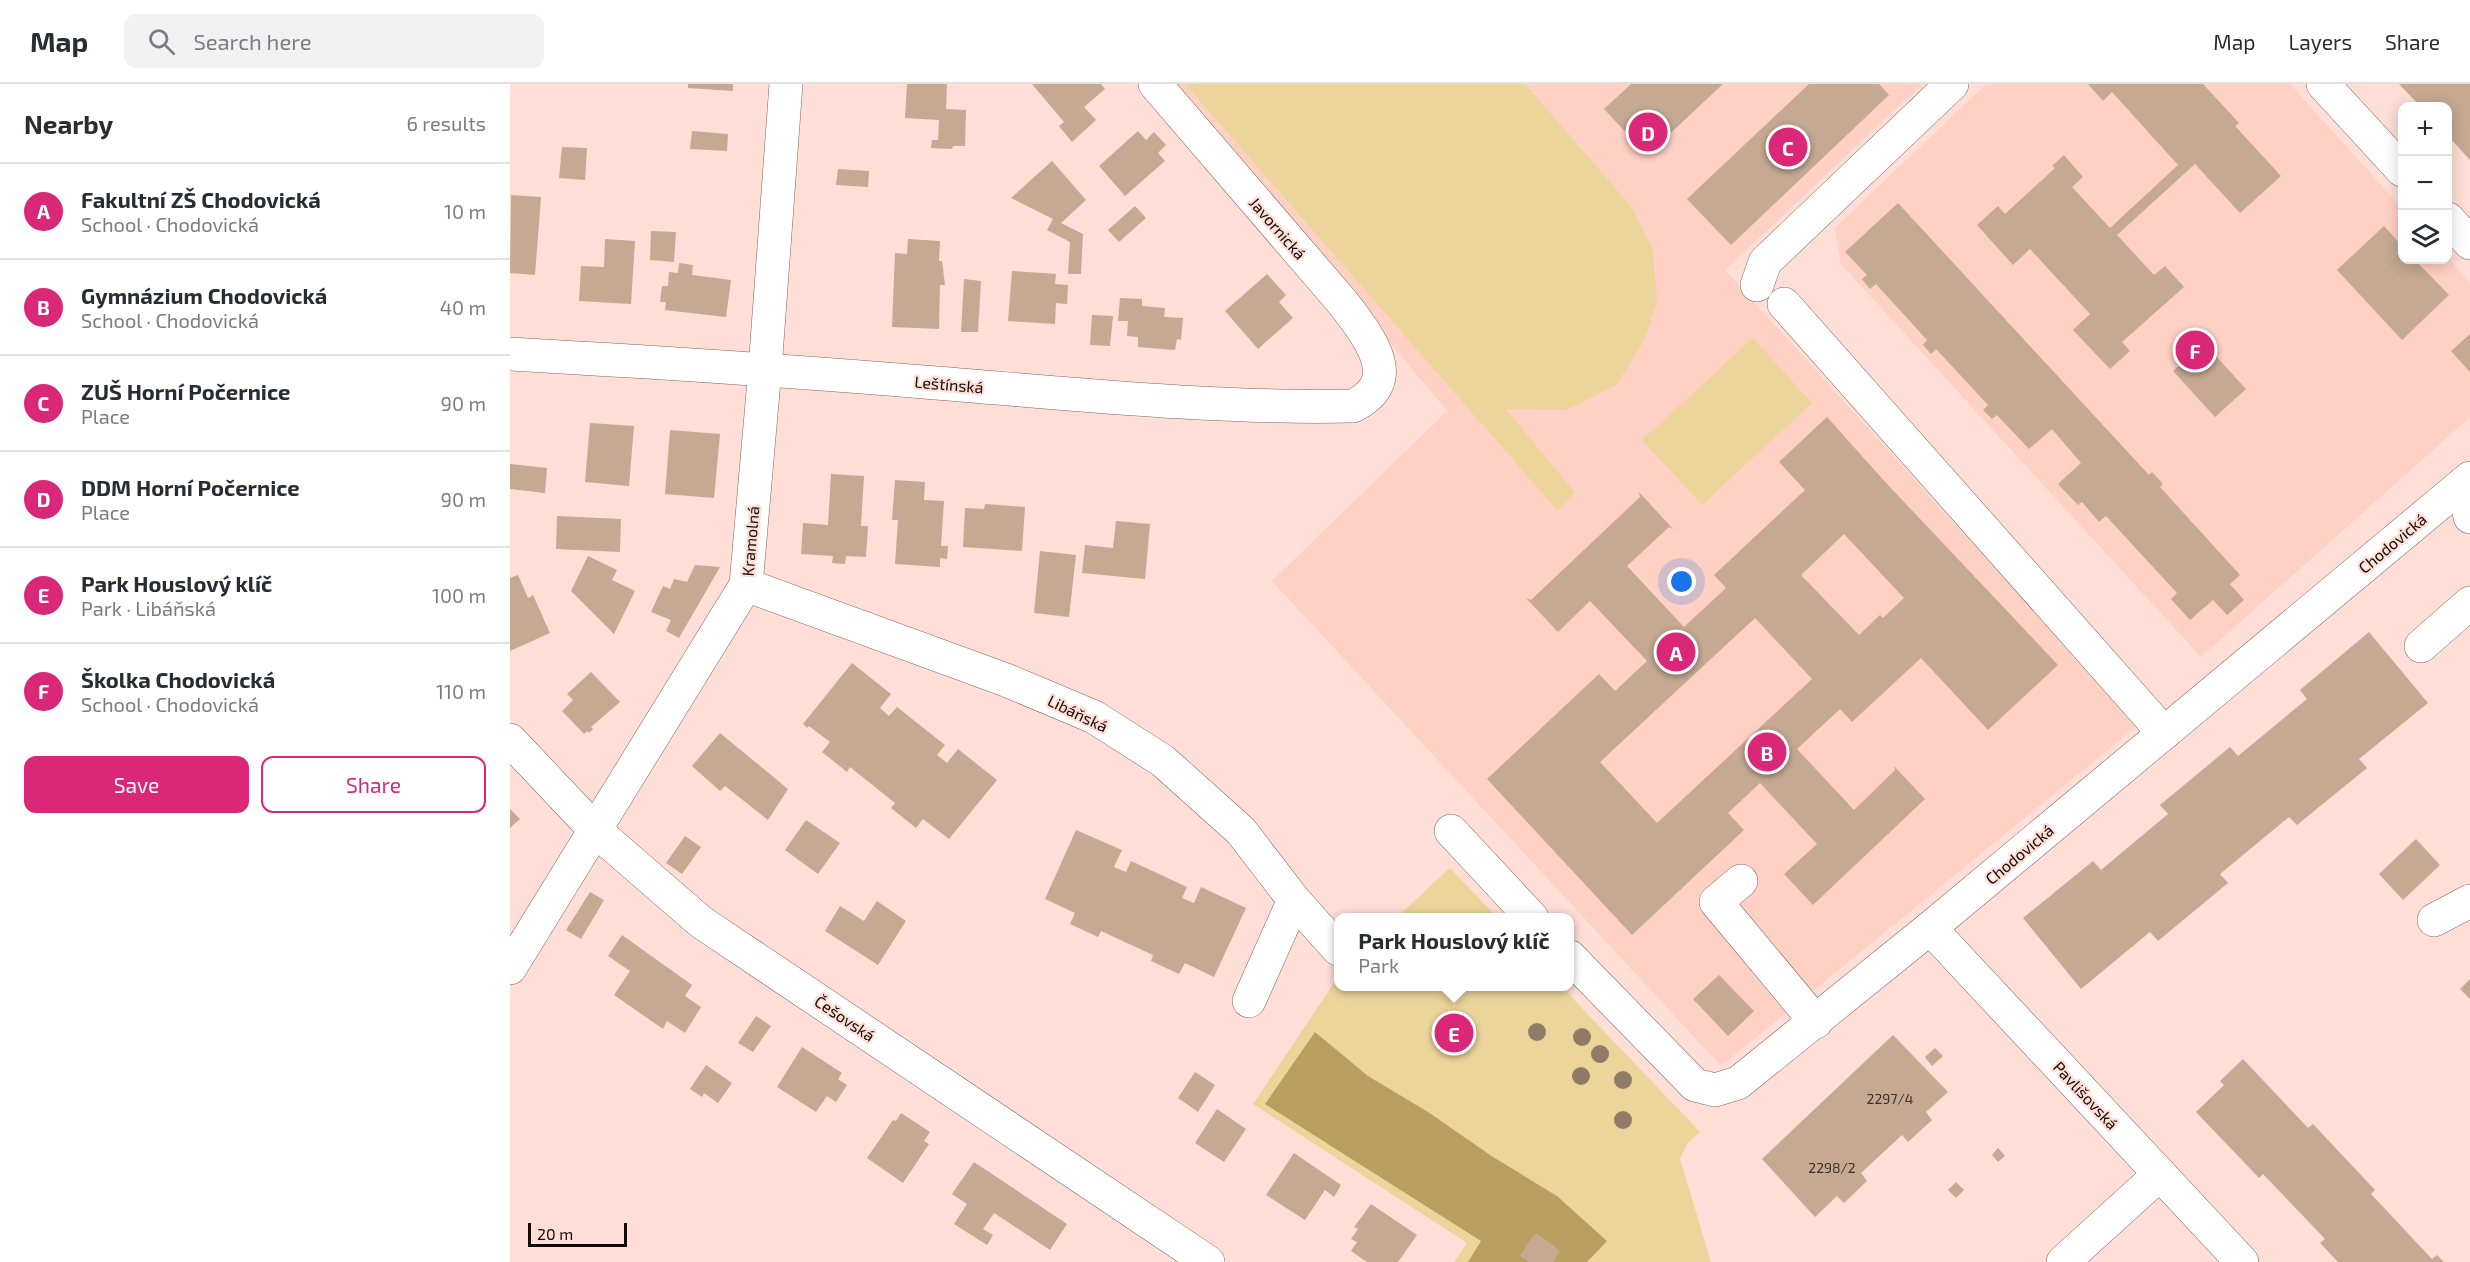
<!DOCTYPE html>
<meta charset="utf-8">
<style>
body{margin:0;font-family:"Exo 2",sans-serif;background:#f2f2f3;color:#2b2b33}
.controls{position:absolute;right:18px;top:18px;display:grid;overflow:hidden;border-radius:12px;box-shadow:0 3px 15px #0003}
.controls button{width:54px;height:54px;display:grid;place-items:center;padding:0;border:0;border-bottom:2px solid #e1e1e2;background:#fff;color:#2b2b33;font:30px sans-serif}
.scale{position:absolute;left:18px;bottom:15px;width:99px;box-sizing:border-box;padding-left:6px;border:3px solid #150906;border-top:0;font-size:16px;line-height:21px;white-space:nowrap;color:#150906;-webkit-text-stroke:4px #feded6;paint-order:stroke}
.you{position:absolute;left:1172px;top:498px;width:21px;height:21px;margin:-15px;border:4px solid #fff;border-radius:50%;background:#1a73e8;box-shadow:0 0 0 9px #1a73e833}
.badge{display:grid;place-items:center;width:39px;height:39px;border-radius:50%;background:#db2777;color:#fff;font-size:20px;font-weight:700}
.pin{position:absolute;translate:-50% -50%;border:3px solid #fff;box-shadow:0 2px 6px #0006}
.popup{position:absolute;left:824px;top:829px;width:240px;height:78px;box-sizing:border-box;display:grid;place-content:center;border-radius:12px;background:#fff;filter:drop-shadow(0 2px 4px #0005);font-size:20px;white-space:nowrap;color:#7c7c81}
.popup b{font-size:22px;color:#2b2b33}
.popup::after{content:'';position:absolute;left:50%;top:100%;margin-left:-12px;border:12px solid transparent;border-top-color:#fff}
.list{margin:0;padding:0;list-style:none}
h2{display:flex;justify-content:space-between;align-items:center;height:78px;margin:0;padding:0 24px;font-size:26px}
h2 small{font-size:20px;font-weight:400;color:#7c7c81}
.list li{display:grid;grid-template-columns:39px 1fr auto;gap:18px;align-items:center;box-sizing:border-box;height:96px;padding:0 24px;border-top:2px solid #e1e1e2}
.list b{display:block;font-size:22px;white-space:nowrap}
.list p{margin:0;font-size:20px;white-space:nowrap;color:#7c7c81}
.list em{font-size:20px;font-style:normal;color:#7c7c81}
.actions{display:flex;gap:12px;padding:18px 24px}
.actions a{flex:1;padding:14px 0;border:2px solid #db2777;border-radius:12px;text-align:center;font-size:21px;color:#db2777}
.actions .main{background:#db2777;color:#fff}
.icon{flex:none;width:33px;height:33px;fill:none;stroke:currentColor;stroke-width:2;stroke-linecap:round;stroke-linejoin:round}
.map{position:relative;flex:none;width:1960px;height:1178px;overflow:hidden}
header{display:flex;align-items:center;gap:36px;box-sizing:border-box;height:84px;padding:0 30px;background:#fff;border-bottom:2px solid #e1e1e2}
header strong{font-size:28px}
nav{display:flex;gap:33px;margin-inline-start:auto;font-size:21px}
.search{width:420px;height:54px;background:#f2f2f3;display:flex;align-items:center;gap:15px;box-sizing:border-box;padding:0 21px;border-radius:12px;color:#7c7c81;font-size:22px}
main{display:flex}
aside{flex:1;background:#fff}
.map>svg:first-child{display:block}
</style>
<header>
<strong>Map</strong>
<div class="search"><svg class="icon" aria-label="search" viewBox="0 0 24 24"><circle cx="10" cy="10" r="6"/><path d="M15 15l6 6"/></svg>Search here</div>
<nav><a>Map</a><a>Layers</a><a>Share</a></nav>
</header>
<main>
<aside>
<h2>Nearby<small>6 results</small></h2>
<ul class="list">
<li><span class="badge">A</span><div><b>Fakultní ZŠ Chodovická</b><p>School · Chodovická</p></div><em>10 m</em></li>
<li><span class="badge">B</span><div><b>Gymnázium Chodovická</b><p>School · Chodovická</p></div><em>40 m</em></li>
<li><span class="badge">C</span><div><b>ZUŠ Horní Počernice</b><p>Place</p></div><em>90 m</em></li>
<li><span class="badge">D</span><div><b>DDM Horní Počernice</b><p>Place</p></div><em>90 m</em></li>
<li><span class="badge">E</span><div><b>Park Houslový klíč</b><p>Park · Libáňská</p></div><em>100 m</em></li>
<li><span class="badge">F</span><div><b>Školka Chodovická</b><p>School · Chodovická</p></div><em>110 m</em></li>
</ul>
<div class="actions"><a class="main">Save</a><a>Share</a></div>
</aside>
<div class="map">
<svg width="1960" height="1178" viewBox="0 0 1960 1178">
<rect width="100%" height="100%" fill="#feded6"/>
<g fill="#ffd0c4">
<polygon points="666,0 1412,0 1215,186 1627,642 1211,982 762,497 937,327"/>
<polygon points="1476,0 1780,0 1892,124 1892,176 1938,176 1938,174 1960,199 1960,333 1691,573 1331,180 1325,144"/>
</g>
<g fill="#ecd59b">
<polygon points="675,0 1015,0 1120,121 1143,167 1147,218 1133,259 1106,301 1057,326 996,325 1065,409 1047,426"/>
<polygon points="1243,254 1302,319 1192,421 1132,356"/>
<polygon points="940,784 987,833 887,833"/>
<polygon points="828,893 828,902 1052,903 1190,1048 1177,1060 1170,1075 1201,1178 944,1178 957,1159 743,1020"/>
</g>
<polygon fill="#b89f5f" points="805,948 858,992 918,1028 983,1073 1047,1112 1097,1157 1077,1178 958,1178 971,1157 755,1020"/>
<g fill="#c5a992" fill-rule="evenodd">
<polygon points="178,0 223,0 223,7 178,4"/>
<polygon points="397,0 437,0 436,25 456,26 455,62 443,62 442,65 421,64 422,56 428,56 429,36 395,34"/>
<polygon points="522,0 591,0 595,5 574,23 586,36 562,58 549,42 554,38"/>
<polygon points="1121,0 1213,0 1137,71 1094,25"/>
<polygon points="1299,0 1369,0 1379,11 1221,161 1177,115"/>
<polygon points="1578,0 1693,0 1729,39 1725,42 1771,92 1730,129 1685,80 1607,151 1644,191 1655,182 1674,203 1612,258 1620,267 1600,285 1563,246 1580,230 1520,165 1503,181 1467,141 1488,122 1495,130 1545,84 1542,82 1554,71 1573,93 1562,103 1600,144 1668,81 1602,8 1593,17"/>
<polygon points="1889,0 1960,0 1960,76 1938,52 1938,22 1910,22"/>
<polygon points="182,47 218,50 217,67 180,65"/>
<polygon points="628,47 636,56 644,48 656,61 648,69 655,77 615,112 589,82"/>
<polygon points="52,63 77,64 75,96 49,94"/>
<polygon points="542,77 576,116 551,139 573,150 571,190 558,190 560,158 537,146 543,135 501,114"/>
<polygon points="328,85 359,87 358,103 326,101"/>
<polygon points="1,111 31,113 25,191 0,189"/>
<polygon points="1388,119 1639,391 1642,388 1653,400 1650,403 1730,491 1720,500 1734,516 1717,531 1703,516 1680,536 1661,515 1667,509 1596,432 1589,438 1572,418 1568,421 1548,400 1571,379 1542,345 1519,365 1487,331 1482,335 1473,326 1478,321 1426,265 1421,270 1413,261 1417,256 1366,200 1360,205 1352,195 1357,191 1335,168"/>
<polygon points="625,122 636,134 609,158 598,146"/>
<polygon points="1874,142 1892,162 1892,176 1905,176 1939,211 1892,256 1827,186"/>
<polygon points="141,147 166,148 164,178 140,176"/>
<polygon points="95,155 125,157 121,220 69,217 71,182 94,183"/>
<polygon points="398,155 430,157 429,177 432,177 435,201 430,201 429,245 382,243 385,169 397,170"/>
<polygon points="169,179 183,181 182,191 221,196 216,233 155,226 156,218 150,218 152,202 158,202 159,188 168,189"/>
<polygon points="502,187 546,190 545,200 558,201 557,220 546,219 545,240 498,237"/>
<polygon points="757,190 776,211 769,218 783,234 748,265 715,227"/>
<polygon points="454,195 471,197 468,248 451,248"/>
<polygon points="610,214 632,215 632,222 655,224 654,233 673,234 671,256 667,255 665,266 628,263 628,253 617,252 618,237 608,237"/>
<polygon points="582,231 603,232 600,262 580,261"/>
<polygon points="1960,250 1960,288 1941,267"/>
<polygon points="1694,259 1736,305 1705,333 1663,287"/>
<path d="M1317,333L1378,401L1548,581L1478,646L1411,574L1342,638L1330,625L1287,665L1344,726L1385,686L1384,682L1415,715L1303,821L1274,790L1307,760L1250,699L1218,729L1234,746L1122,851L977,695L1089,590L1105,607L1137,577L1080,517L1048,548L1016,514L1021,516L1130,413L1129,408L1163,445L1159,443L1117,482L1174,543L1216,504L1204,491L1295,406L1269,378ZM1334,450L1394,514L1373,534L1370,531L1349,551L1291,491ZM1245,534L1302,595L1147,739L1090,678Z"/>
<polygon points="80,339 124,342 119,402 75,398"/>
<polygon points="160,346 210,350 204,414 155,410"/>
<polygon points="0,380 37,384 35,409 0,405"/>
<polygon points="321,390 354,392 351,442 358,442 356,473 336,472 335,480 322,479 323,472 291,470 293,439 318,441"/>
<polygon points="385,396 415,398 414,416 434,417 431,462 438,462 437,475 430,474 430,483 385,480 388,436 382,436"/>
<polygon points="475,420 515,423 512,467 453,463 455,424 474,425"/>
<polygon points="47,432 111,435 110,468 46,465"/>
<polygon points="606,437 640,440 635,495 572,489 575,461 603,464"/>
<polygon points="530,467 566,471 559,533 524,529"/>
<polygon points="78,472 107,486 102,496 125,507 104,550 61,507"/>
<polygon points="185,481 210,483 169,554 156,547 161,536 141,528 153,502 160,505 164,495 177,498"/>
<polygon points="8,491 18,514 23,511 40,549 0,567 0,494"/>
<polygon points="1859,548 1918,619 1849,675 1857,684 1787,741 1779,733 1710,790 1718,799 1648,857 1640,848 1571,905 1513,834 1583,777 1591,786 1658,730 1650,721 1720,663 1728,672 1797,615 1790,606"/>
<polygon points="342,579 381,610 370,624 379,632 387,623 435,661 427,671 437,679 448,665 487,696 439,755 413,735 406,744 381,724 385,719 340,683 337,688 312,668 320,658 299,642 297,644 293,640"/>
<polygon points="81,588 110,618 81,643 83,645 79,649 78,647 74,650 52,627 63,616 57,610"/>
<polygon points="210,649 278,705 258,736 215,702 210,707 182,682"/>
<polygon points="0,725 10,735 0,744"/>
<polygon points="296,736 330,759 308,790 275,766"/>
<polygon points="566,746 612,766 604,783 616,788 621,777 677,803 672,814 684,819 691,803 736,824 704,893 675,879 669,890 641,877 643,871 591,847 588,853 560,840 565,829 535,815"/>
<polygon points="175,752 191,763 172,790 156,779"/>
<polygon points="1906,755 1930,781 1893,816 1869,790"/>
<polygon points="80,808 94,816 71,855 56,846"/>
<polygon points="367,817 396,837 368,881 315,847 330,822 354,837"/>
<polygon points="112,851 182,901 175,912 191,923 175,949 157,937 153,945 104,911 120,887 98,872"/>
<polygon points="1209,891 1244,927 1218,952 1183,915"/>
<polygon points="1960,895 1960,915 1950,905"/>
<polygon points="246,932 261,942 243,968 228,959"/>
<polygon points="1383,951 1438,1008 1416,1028 1422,1036 1398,1058 1392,1051 1351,1089 1357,1097 1334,1119 1327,1112 1305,1133 1252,1075"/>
<polygon points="292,963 332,989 328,995 337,1001 326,1018 317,1012 306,1028 267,1003"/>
<polygon points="1425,964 1433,972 1422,982 1415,973"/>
<polygon points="1733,975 1798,1044 1803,1040 1865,1106 1861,1110 1922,1175 1927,1171 1934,1178 1828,1178 1810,1159 1815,1155 1753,1090 1749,1094 1686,1028 1714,1001 1710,997"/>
<polygon points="196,981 222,999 208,1019 194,1009 192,1013 180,1005"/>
<polygon points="685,988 705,1001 688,1028 668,1014"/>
<polygon points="707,1025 736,1045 714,1078 685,1059"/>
<polygon points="391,1029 420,1048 414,1057 419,1060 393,1099 357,1074 383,1036 386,1037"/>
<polygon points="1488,1064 1495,1072 1488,1078 1482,1071"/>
<polygon points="784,1069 831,1101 824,1113 815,1106 795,1136 756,1111"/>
<polygon points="464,1078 557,1140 540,1166 484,1129 473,1145 483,1151 477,1161 444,1140 457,1120 442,1110"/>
<polygon points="1446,1098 1454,1106 1446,1114 1438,1106"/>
<polygon points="861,1120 907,1151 888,1178 857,1178 841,1167 847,1158 841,1155 848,1145 844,1143"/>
<polygon points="1024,1150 1028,1150 1050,1167 1043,1178 1019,1178 1010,1172"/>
</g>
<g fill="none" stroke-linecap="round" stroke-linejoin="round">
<defs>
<g id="minor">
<polyline points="1813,0 1892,86"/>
<polyline points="1938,135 1960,159"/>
<polyline points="1247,201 1255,178 1442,0"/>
<polyline points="1274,220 1654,649"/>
<path d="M0,270C142,278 284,287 426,299C564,310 704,325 843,322C896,296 857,251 833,219L645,0"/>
<polyline points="1954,399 1960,433"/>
<polyline points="236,501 496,596 584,633 653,677 731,747 784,816 828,865"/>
<polyline points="1911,562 1960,519"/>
<polyline points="0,656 86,747 191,838 698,1178"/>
<polyline points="941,747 1022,834"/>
<polyline points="1231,797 1206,818 1306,938"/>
<polyline points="1924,836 1960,817"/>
<polyline points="1420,844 1732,1178"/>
<polyline points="1060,873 1185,1001 1205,1006 1228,999 1420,844 1960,394"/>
<polyline points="0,884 236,501 255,285 276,0"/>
<polyline points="739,917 784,816"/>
<polyline points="1553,1178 1650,1090"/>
</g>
</defs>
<use href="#minor" stroke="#84625a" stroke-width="34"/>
<use href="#minor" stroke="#fff" stroke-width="33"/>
</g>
<g fill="#8f7b67">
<circle cx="1027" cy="948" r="9"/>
<circle cx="1072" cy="953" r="9"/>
<circle cx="1090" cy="970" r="9"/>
<circle cx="1071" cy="992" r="9"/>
<circle cx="1113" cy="996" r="9"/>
<circle cx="1113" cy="1036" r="9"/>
</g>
<g text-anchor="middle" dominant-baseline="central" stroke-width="4.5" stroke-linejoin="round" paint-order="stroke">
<g font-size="14" fill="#413129">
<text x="1380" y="1014">2297/4</text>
<text x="1322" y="1083">2298/2</text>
</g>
<g font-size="16" fill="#150906" stroke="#feded6">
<text transform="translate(768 144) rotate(49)">Javornická</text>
<text transform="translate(439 300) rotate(5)">Leštínská</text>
<text transform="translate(240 457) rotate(-85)">Kramolná</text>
<text transform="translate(1882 459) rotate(-40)">Chodovická</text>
<text transform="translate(568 629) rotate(26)">Libáňská</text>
<text transform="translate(1509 770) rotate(-40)">Chodovická</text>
<text transform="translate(335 934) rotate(34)">Češovská</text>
<text transform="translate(1576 1011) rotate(47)">Pavlišovská</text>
</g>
</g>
</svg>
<div class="controls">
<button>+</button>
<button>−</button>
<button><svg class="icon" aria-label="layers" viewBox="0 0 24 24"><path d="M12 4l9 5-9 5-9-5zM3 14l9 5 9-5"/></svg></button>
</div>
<div class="scale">20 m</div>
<div class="you"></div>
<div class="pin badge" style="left:1166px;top:568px">A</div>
<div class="pin badge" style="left:1257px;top:668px">B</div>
<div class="pin badge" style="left:1278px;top:63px">C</div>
<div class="pin badge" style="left:1138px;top:48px">D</div>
<div class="pin badge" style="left:944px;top:949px">E</div>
<div class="popup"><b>Park Houslový klíč</b>Park</div>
<div class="pin badge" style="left:1685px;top:266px">F</div>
</div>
</main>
